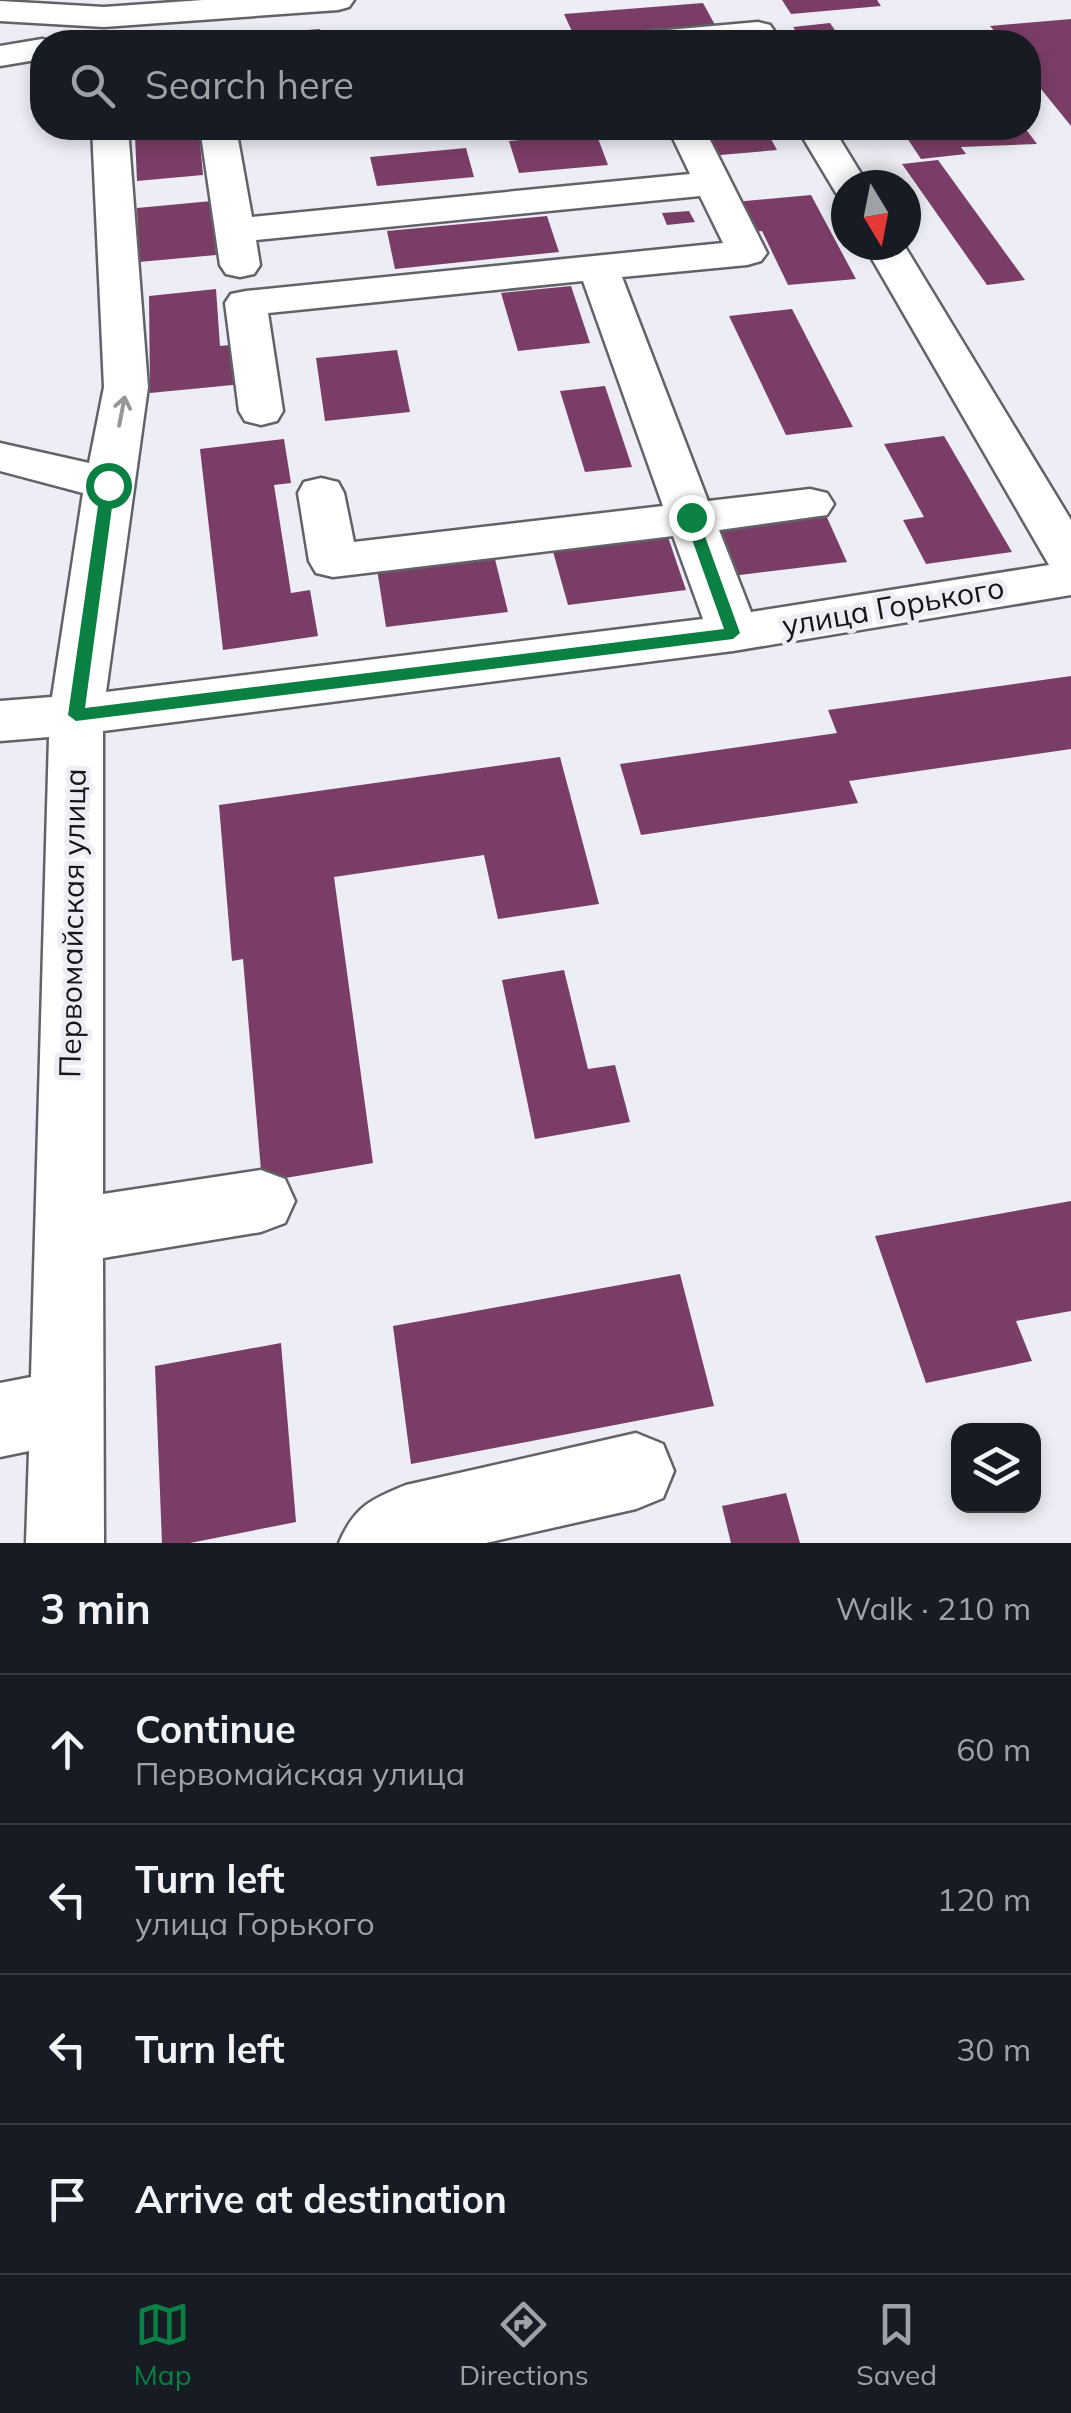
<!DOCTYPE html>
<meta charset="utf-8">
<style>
body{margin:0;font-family:Mulish,sans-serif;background:#20242c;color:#f1f3f6}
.controls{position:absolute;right:30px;bottom:30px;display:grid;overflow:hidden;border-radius:20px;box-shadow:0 5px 15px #0003}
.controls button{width:90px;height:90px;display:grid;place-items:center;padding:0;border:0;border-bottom:2px solid #363941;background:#171b24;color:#f1f3f6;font:50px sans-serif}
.compass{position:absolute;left:831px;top:170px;width:90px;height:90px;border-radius:50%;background:#171b24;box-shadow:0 5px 15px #0003;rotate:170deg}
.stop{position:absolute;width:30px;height:30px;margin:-22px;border:8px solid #0b8043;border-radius:50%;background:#fff}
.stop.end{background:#0b8043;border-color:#fff;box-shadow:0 2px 10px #0008}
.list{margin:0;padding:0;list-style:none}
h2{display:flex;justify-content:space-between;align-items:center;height:130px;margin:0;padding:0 40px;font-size:42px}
h2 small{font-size:32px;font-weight:400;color:#9ea1a6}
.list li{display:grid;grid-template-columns:65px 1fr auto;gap:30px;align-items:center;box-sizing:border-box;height:150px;padding:0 40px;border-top:2px solid #363941}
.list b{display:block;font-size:38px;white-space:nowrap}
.list p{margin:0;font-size:32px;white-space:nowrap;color:#9ea1a6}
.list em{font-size:32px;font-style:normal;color:#9ea1a6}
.icon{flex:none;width:55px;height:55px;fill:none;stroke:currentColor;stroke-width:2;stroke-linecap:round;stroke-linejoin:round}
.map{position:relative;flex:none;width:1071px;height:1543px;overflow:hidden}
.search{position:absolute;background:#171b24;box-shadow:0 5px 15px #0003;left:30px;right:30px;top:30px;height:110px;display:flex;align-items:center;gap:25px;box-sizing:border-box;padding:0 35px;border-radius:40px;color:#9ea1a6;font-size:38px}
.sheet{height:730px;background:#171b24}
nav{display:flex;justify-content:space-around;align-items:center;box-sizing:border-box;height:140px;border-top:2px solid #363941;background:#171b24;font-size:28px;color:#9ea1a6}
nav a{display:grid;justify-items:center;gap:5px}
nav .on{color:#0b8043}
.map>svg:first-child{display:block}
</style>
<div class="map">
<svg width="1071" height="1543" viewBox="0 0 1071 1543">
<rect width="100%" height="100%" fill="#ededf5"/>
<g fill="#7a3e66">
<polygon points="782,0 877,0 881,6 791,14"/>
<polygon points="703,3 720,34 668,38 664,30 576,40 564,14"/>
<polygon points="1071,19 1071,126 1028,73 1028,42 1004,42 990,26"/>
<polygon points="830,23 843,42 804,42 793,27"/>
<polygon points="320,29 322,42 239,42 239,35"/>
<polygon points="695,128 765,128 777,150 709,156"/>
<polygon points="1025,128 1037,144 961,147 966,154 921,159 901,129"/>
<polygon points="199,130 203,175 137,181 135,136"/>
<polygon points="596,133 608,165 519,173 509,141"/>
<polygon points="466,148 474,177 377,186 370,157"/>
<polygon points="938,160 1025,280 987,285 902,164"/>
<polygon points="811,195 856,279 788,285 762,231 748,233 734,202"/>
<polygon points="212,201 216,255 139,262 137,208"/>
<polygon points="689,211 695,222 667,225 662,213"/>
<polygon points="547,216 559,252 395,269 387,231"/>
<polygon points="571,286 590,343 518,351 501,293"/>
<polygon points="216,289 220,346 240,344 243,384 150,393 149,296"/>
<polygon points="792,309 853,427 786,435 729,316"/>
<polygon points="397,350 410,412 325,421 316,358"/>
<polygon points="605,386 632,467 585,472 560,391"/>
<polygon points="944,436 1012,552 926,564 903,520 924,517 884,444"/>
<polygon points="284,439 291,483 274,485 291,593 310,590 318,636 223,650 200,449"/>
<polygon points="825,513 847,562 732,576 713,527"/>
<polygon points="667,534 686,590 568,605 552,548"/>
<polygon points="494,555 508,612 386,627 377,569"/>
<polygon points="1071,676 1071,749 849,781 858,803 641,835 620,764 837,733 828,710"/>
<polygon points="560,757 599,904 498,919 484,855 334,877 373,1163 262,1182 243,959 232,961 219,805"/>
<polygon points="564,970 588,1069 615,1065 630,1122 535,1139 502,980"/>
<polygon points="1071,1201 1071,1311 1016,1321 1032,1361 926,1383 875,1236"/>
<polygon points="680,1274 714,1406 411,1464 393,1326"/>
<polygon points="281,1343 296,1522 190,1543 162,1543 155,1366"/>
<polygon points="786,1493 800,1543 731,1543 722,1506"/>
</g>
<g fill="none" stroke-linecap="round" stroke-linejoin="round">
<defs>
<g id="minor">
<polygon points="203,0 354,0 349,7 338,10 104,27 0,21 0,1 104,7"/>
<polygon points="758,22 770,25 775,32 770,39 753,42 628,42 633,35 645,32"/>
<polygon points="42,39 54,42 42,42 42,59 0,66 0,46"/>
<polygon points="92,128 128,128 148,387 106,692 703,619 673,536 333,577 316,573 309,561 298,493 304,482 321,478 338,482 344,493 354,542 663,506 583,281 268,313 283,411 277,421 261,425 245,421 239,411 225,303 231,294 246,291 723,243 700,196 256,240 260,265 254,274 240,277 226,274 220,265 200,128 236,128 252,217 690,174 668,128 704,128 767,253 761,261 747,265 622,277 708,501 810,489 827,493 834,504 827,515 719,530 751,612 1049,565 864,245 904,245 1071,520 1071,595 733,651 103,731 103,1194 261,1170 285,1179 295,1201 285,1223 261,1232 103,1258 104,1543 26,1543 29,1451 0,1457 0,1383 31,1377 49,737 0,741 0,701 52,697 83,493 0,471 0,443 89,463 104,387"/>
<polygon points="797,128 833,128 868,185 846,185 846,196 836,193"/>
<path d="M636,1433L663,1444L674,1471L663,1498L636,1509L486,1543H339C354,1507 371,1499 406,1485Z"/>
</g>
</defs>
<use href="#minor" stroke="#626269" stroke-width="5"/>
<use href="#minor" fill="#fff" fill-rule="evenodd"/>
</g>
<defs><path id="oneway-shaft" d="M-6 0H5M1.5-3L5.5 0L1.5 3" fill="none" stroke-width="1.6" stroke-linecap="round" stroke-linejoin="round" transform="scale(2.5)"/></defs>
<use stroke="#969697" href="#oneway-shaft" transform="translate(122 411) rotate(-79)"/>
<polygon fill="#0b8043" points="108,481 115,485 85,708 724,629 684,517 691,512 698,517 740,633 733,639 76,721 68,715 101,485"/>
<g text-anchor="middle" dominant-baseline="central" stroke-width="10" stroke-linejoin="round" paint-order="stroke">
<g font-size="30" fill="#151518" stroke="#ededf5">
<text transform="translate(893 606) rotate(-10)">улица Горького</text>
<text transform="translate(72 923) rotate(-89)">Первомайская улица</text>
</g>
</g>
</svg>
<div class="controls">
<button><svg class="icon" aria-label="layers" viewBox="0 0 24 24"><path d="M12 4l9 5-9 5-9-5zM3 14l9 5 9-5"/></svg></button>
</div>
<svg class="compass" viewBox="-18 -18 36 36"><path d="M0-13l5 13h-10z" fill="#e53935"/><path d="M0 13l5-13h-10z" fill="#9ea1a6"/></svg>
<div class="stop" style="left:108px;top:485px"></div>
<div class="stop end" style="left:691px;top:517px"></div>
<div class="search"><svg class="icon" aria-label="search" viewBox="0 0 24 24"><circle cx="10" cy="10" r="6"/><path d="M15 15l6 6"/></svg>Search here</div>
</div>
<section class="sheet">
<h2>3 min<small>Walk · 210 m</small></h2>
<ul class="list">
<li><svg class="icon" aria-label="ahead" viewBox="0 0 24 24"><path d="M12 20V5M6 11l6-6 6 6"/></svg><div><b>Continue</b><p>Первомайская улица</p></div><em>60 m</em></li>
<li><svg class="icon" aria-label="left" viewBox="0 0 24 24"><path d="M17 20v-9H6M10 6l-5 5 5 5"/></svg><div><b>Turn left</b><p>улица Горького</p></div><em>120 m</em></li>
<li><svg class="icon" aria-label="left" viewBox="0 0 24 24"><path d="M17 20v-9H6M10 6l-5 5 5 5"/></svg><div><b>Turn left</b></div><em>30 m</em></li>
<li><svg class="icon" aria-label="arrive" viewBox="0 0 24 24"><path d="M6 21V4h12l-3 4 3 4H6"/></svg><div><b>Arrive at destination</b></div></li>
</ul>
</section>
<nav>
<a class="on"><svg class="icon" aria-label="map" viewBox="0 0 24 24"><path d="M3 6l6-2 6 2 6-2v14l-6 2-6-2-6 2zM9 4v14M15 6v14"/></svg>Map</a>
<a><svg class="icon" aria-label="directions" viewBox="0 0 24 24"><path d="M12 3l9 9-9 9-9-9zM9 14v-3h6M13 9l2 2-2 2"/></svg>Directions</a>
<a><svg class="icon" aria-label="saved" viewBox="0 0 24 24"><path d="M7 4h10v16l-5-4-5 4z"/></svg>Saved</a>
</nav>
